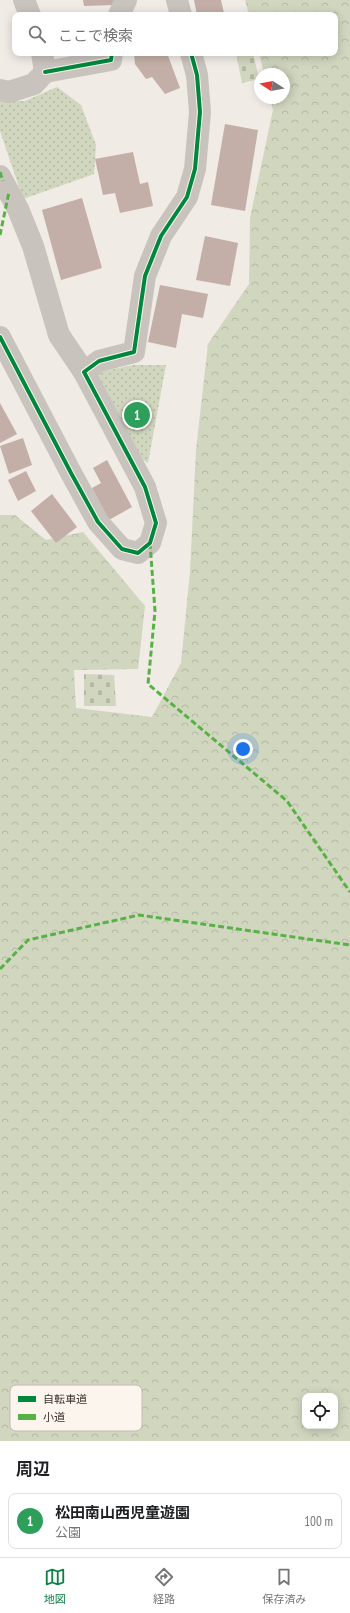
<!DOCTYPE html>
<html lang="ja">
<meta charset="utf-8">
<style>
body{margin:0;font-family:"PT Sans Narrow","Noto Sans JP",sans-serif;background:#f2f2f2;color:#202124}
.controls{position:absolute;right:12px;bottom:12px;display:grid;overflow:hidden;border-radius:8px;box-shadow:0 2px 10px #0003}
.controls button{width:36px;height:36px;display:grid;place-items:center;padding:0;border:0;border-bottom:1px solid #e0e0e0;background:#fff;color:#202124;font:20px sans-serif}
.compass{position:absolute;left:254px;top:68px;width:36px;height:36px;border-radius:50%;background:#fff;box-shadow:0 2px 10px #0003;rotate:281deg}
.you{position:absolute;left:243px;top:749px;width:14px;height:14px;margin:-10px;border:3px solid #fff;border-radius:50%;background:#1a73e8;box-shadow:0 0 0 6px #1a73e833}
.badge{display:grid;place-items:center;width:26px;height:26px;border-radius:50%;background:#0b8043;color:#fff;font-size:13px;font-weight:700}
.pin{position:absolute;translate:-50% -50%;border:2px solid #fff;box-shadow:0 1px 4px #0006}
.list{margin:0;padding:0;list-style:none}
h2{display:flex;justify-content:space-between;align-items:center;height:52px;margin:0;padding:0 16px;font-size:17px}
h2 small{font-size:13px;font-weight:400;color:#757577}
.list li{display:grid;grid-template-columns:26px 1fr auto;gap:12px;align-items:center;box-sizing:border-box;height:56px;margin:0 8px 8px;padding:0 8px;border:1px solid #e0e0e0;border-radius:8px}
.list b{display:block;font-size:15px;white-space:nowrap}
.list p{margin:0;font-size:13px;white-space:nowrap;color:#757577}
.list em{font-size:13px;font-style:normal;color:#757577}
.icon{flex:none;width:22px;height:22px;fill:none;stroke:currentColor;stroke-width:2;stroke-linecap:round;stroke-linejoin:round}
.map{position:relative;flex:none;width:350px;height:1441px;overflow:hidden}
.search{position:absolute;background:#fff;box-shadow:0 2px 10px #0003;left:12px;right:12px;top:12px;height:44px;display:flex;align-items:center;gap:10px;box-sizing:border-box;padding:0 14px;border-radius:8px;color:#757577;font-size:15px}
.sheet{height:116px;background:#fff}
nav{display:flex;justify-content:space-around;align-items:center;box-sizing:border-box;height:56px;border-top:1px solid #e0e0e0;background:#fff;font-size:11px;color:#757577}
nav a{display:grid;justify-items:center;gap:2px}
nav .on{color:#0b8043}
.map>svg:first-child{display:block}
</style>
<div class="map">
<svg width="350" height="1441" viewBox="0 0 350 1441">
<defs>
<pattern id="grass-dots" width="8" height="8" patternUnits="userSpaceOnUse"><rect width="8" height="8" fill="#d1d6bf"/><path d="M2 2h.1M6 6h.1" fill="none" stroke="#b4b8a4" stroke-width="1.8" stroke-linecap="round"/></pattern>
<pattern id="forest-crowns" width="20" height="18" patternUnits="userSpaceOnUse"><rect width="20" height="18" fill="#d1d6bf"/><path d="M2 6a3 3 0 1 1 6 0M12 15a3 3 0 1 1 6 0" fill="none" stroke="#b4b8a4"/></pattern>
<pattern id="cemetery-stones" width="16" height="16" patternUnits="userSpaceOnUse"><rect width="16" height="16" fill="#d1d6bf"/><path d="M2 7V4a2 2 0 0 1 4 0v3zM10 15v-3a2 2 0 0 1 4 0v3z" fill="#b4b8a4"/></pattern>
</defs>
<rect width="100%" height="100%" fill="#f0ebe5"/>
<g fill="url(#grass-dots)">
<polygon points="57,87 81,105 96,145 94,174 23,199 0,131 0,101 25,101"/>
<polygon points="133,365 166,365 148,463 138,456 95,373"/>
</g>
<path fill="url(#forest-crowns)" fill-rule="evenodd" d="M245,0H350V1441H0V515H15L46,540L83,532L145,606L138,669L74,670L76,708L152,717L181,663L190,572L196,450L208,344L249,284L250,218L273,110L270,98H284V74H264L259,53H335V15H249ZM305,1396H335V1426H305Z"/>
<g fill="url(#cemetery-stones)">
<polygon points="236,53 253,53 259,79 242,83"/>
<polygon points="84,674 114,675 116,706 84,706"/>
</g>
<g fill="#c3afa7">
<polygon points="83,0 115,0 115,5 84,6"/>
<polygon points="194,0 221,0 224,13 217,15 197,15"/>
<polygon points="134,53 167,53 180,88 165,94 152,77 146,79 135,64"/>
<polygon points="225,124 258,130 245,211 211,205"/>
<polygon points="133,152 140,184 148,182 153,206 120,213 115,193 103,195 95,159"/>
<polygon points="82,198 102,268 61,280 42,210"/>
<polygon points="205,236 238,243 230,286 196,280"/>
<polygon points="160,285 208,294 203,318 182,314 176,348 148,342"/>
<polygon points="0,403 17,434 0,443"/>
<polygon points="23,438 32,465 9,474 0,446"/>
<polygon points="107,460 132,507 109,520 92,488 101,483 93,468"/>
<polygon points="26,471 36,491 18,501 8,480"/>
<polygon points="52,494 77,527 56,543 31,511"/>
</g>
<g fill="none" stroke-linecap="round" stroke-linejoin="round">
<g stroke="#c9c3be" stroke-width="22">
<polyline points="24,0 30,15"/>
<polyline points="177,0 181,15"/>
<polyline points="119,15 126,0"/>
<polyline points="45,72 111,60 112,53"/>
<polyline points="0,90 9,92 34,84 45,72 42,53"/>
<polyline points="0,176 18,209 33,246 59,335 84,372"/>
<polyline points="0,337 71,473 98,522 122,549 138,553 150,543 156,523 145,487 84,372 99,361 134,352 145,276 161,236 187,197 195,169 200,112 197,75 191,53"/>
</g>
<g stroke="#57b246" stroke-width="3" stroke-dasharray="6 3" stroke-linecap="butt">
<polyline points="0,172 3,181"/>
<polyline points="0,235 9,192"/>
<polyline points="150,543 155,611 148,684 287,801 350,892"/>
<polyline points="0,969 28,940 139,915 350,945"/>
</g>
<defs>
<g id="cycleway">
<polyline points="45,72 111,60 112,53"/>
<polyline points="0,337 71,473 98,522 122,549 138,553 150,543 156,523 145,487 84,372 99,361 134,352 145,276 161,236 187,197 195,169 200,112 197,75 191,53"/>
</g>
</defs>
<use href="#cycleway" stroke="#fbf5ee" stroke-width="6"/>
<use href="#cycleway" stroke="#00873e" stroke-width="4"/>
</g>
<rect x="10" y="1385" width="132" height="46" rx="6" fill="#fbf5ee" stroke="#c1bab4" stroke-width="1"/>
<rect x="18" y="1396" width="18" height="6" fill="#00873e"/>
<rect x="18" y="1414" width="18" height="6" fill="#57b246"/>
<g font-size="11" fill="#3b302b">
<text x="43" y="1403">自転車道</text>
<text x="43" y="1421">小道</text>
</g>
</svg>
<div class="controls">
<button><svg class="icon" aria-label="locate" viewBox="0 0 24 24"><circle cx="12" cy="12" r="6"/><path d="M12 2v4M12 18v4M2 12h4M18 12h4"/></svg></button>
</div>
<svg class="compass" viewBox="-18 -18 36 36"><path d="M0-13l5 13h-10z" fill="#e53935"/><path d="M0 13l5-13h-10z" fill="#757577"/></svg>
<div class="you"></div>
<div class="pin badge" style="left:137px;top:415px;background:#2e9e5b">1</div>
<div class="search"><svg class="icon" aria-label="search" viewBox="0 0 24 24"><circle cx="10" cy="10" r="6"/><path d="M15 15l6 6"/></svg>ここで検索</div>
</div>
<section class="sheet">
<h2>周辺<small></small></h2>
<ul class="list">
<li><span class="badge" style="background:#2e9e5b">1</span><div><b>松田南山西児童遊園</b><p>公園</p></div><em>100 m</em></li>
</ul>
</section>
<nav>
<a class="on"><svg class="icon" aria-label="map" viewBox="0 0 24 24"><path d="M3 6l6-2 6 2 6-2v14l-6 2-6-2-6 2zM9 4v14M15 6v14"/></svg>地図</a>
<a><svg class="icon" aria-label="directions" viewBox="0 0 24 24"><path d="M12 3l9 9-9 9-9-9zM9 14v-3h6M13 9l2 2-2 2"/></svg>経路</a>
<a><svg class="icon" aria-label="saved" viewBox="0 0 24 24"><path d="M7 4h10v16l-5-4-5 4z"/></svg>保存済み</a>
</nav>
